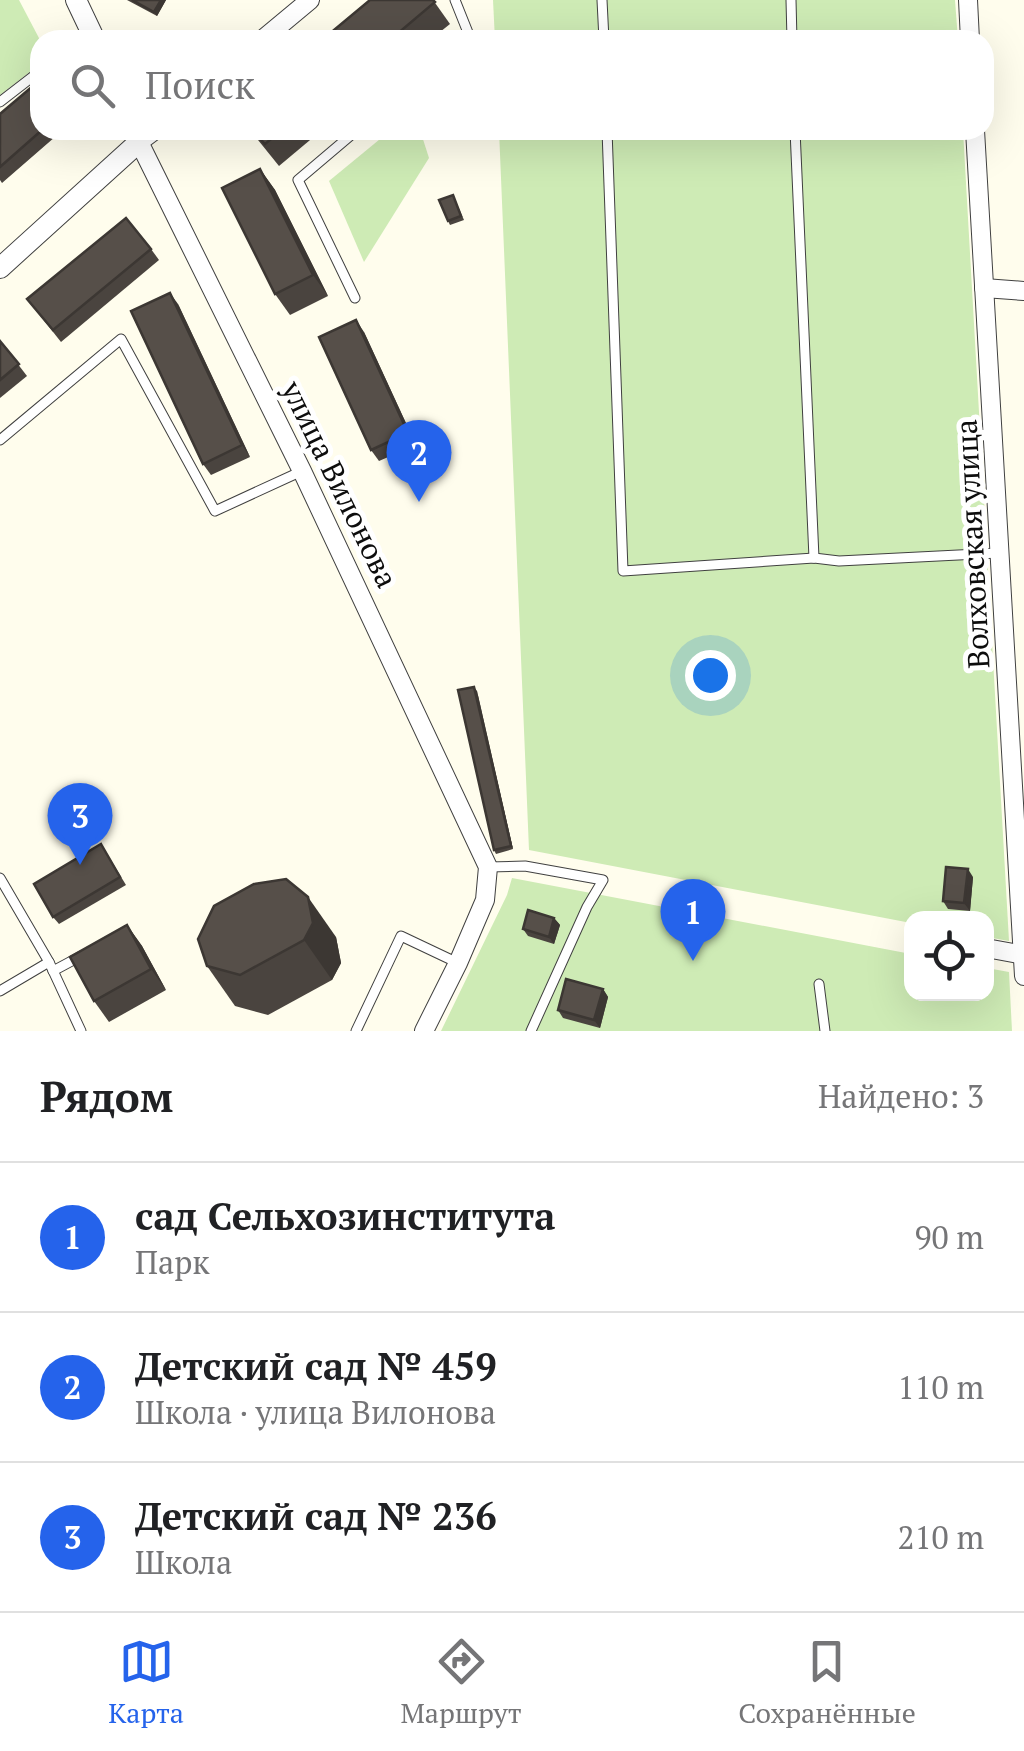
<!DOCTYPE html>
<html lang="ru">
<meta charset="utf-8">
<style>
body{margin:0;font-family:"PT Serif",serif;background:#f6f6f6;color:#202124}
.controls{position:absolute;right:30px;bottom:30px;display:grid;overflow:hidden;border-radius:20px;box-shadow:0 10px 40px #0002}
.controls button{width:90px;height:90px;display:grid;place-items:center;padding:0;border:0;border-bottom:2px solid #e0e0e0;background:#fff;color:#202124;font:50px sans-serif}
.you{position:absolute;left:710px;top:675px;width:35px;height:35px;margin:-25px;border:8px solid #fff;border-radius:50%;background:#1a73e8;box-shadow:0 0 0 15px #1a73e833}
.badge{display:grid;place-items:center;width:65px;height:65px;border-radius:50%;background:#2563eb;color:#fff;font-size:32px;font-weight:700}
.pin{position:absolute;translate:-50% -82px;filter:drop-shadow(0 2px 5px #0008)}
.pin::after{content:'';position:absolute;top:52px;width:35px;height:30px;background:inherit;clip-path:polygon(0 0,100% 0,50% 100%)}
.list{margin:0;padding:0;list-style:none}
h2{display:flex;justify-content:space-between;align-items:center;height:130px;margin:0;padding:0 40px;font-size:42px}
h2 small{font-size:32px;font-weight:400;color:#757577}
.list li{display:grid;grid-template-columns:65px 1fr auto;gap:30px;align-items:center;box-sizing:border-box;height:150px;padding:0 40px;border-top:2px solid #e0e0e0}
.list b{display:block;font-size:38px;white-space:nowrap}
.list p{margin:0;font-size:32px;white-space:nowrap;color:#757577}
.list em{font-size:32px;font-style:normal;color:#757577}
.icon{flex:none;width:55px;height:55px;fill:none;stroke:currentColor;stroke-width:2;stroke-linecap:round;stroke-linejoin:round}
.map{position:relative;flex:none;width:1024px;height:1031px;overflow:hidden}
.search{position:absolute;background:#fff;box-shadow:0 10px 40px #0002;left:30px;right:30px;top:30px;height:110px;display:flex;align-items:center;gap:25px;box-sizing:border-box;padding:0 35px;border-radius:30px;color:#757577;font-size:38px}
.sheet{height:580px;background:#fff}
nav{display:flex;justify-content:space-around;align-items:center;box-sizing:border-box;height:140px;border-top:2px solid #e0e0e0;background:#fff;font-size:28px;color:#757577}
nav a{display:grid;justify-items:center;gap:5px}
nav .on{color:#2563eb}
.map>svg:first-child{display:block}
</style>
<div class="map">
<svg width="1024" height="1031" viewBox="0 0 1024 1031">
<rect width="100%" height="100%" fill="#fffded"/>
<g fill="#ceebb5">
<polygon points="0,0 19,0 40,40 40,64 0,95"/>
<polygon points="493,0 955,0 958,40 495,40"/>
<polygon points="391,130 420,130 429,158 364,262 329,181"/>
<polygon points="499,130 963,130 1009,941 987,937 986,918 912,918 911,923 529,850"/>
<polygon points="512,878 911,954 912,994 986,994 987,968 1009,972 1012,1031 441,1031 507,895"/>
</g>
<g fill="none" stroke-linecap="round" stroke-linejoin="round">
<defs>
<g id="service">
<polyline points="455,0 469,35 463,40"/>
<polyline points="602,0 604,40"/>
<polyline points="791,0 792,40"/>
<polyline points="0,102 40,71"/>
<polyline points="607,130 623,571 814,558 839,561 998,553"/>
<polyline points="795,130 814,558"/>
<polyline points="355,298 298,180 357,130"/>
<polyline points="0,440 121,339 215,511 302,471"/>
<polyline points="488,867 525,866 603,880 587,907 531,1031"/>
<polyline points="0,878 49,962 81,1031"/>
<polyline points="53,971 81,956"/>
<polyline points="819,984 825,1031"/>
<polyline points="0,991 49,962"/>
<polyline points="356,1031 401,936 458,963"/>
</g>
<g id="minor">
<polyline points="968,0 970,40"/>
<polyline points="262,40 310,0"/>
<polyline points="155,130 139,142 302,471 488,867 485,900 458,963 424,1031"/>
<polyline points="975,130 1024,976"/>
<polyline points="984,288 1024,291"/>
<polyline points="986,948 1024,955"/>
</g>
<g id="tertiary">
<polyline points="76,0 95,40"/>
<polyline points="0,268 139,142 133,130"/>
</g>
</defs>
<use href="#service" stroke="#404040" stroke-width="11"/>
<use href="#minor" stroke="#404040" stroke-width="20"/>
<use href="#tertiary" stroke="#404040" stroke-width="22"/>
<use href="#service" stroke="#fff" stroke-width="9"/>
<use href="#minor" stroke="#fff" stroke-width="18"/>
<use href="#tertiary" stroke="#fff" stroke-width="20"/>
</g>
<g fill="#4a443f">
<polygon points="127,0 166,0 157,16"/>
<polygon points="433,0 450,24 430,40 322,40"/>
<polygon points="0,114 40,130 63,130 2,183 0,180"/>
<polygon points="250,130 322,130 279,166"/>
<polygon points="260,169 275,190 328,296 290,315 275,294"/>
<polygon points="453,195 464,220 450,225 448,221"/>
<polygon points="151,249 159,260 61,342 27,299"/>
<polygon points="178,304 250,457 211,475 203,464"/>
<polygon points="364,332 416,445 379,461 371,450"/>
<polygon points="0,341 27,376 0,398"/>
<polygon points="477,691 513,849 496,854 494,850"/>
<polygon points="101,844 126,885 59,924 53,917"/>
<polygon points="973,877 970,911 948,909 943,901"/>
<polygon points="554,918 560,925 554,944 528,936 523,929"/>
<polygon points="127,925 142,946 166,990 109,1022 94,1001"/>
<polygon points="336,937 341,963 332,980 268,1015 235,1006 207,966 198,939"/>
<polygon points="603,989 608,997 600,1028 563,1018 558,1010"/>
</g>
<g fill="#3c3733">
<polygon points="161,0 166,0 157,16 154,12"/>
<polygon points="260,169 275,190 328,296 313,275"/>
<polygon points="170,293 178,304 250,457 242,445"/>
<polygon points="356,320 364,332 416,445 408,433"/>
<polygon points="474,687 477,691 513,849 511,846"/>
<polygon points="968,869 973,877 970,911 964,903"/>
<polygon points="308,897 336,937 341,963 332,980 304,940"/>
<polygon points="554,918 560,925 554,944 549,937"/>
<polygon points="127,925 142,946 166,990 151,969"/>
<polygon points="603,989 608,997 600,1028 594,1020"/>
</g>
<g fill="#564f49" stroke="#3c3733" stroke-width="2.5">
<polygon points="132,0 161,0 154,12"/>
<polygon points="370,0 433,0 435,2 390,40 322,40"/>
<polygon points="40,80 40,130 42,130 0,167 0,114"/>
<polygon points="252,130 282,130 265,144"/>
<polygon points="260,169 313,275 275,294 222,188"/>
<polygon points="453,195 461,216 448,221 439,200"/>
<polygon points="126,218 151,249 53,330 27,299"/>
<polygon points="170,293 242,445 203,464 131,311"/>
<polygon points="356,320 408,433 371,450 319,337"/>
<polygon points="0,341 19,364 0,380"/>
<polygon points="474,687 511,846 494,850 458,690"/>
<polygon points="101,844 120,877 53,917 34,884"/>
<polygon points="946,867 968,869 964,903 943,901"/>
<polygon points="286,879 308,897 313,923 304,940 240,975 207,966 198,939 214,906 254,884"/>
<polygon points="528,910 554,918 549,937 523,929"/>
<polygon points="127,925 151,969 94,1001 70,957"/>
<polygon points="566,979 603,989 594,1020 558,1010"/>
</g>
<g text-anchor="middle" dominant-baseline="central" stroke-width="10" stroke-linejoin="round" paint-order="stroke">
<g font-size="30" fill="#0d0d0d" stroke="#fff">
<text transform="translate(340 484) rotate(64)">улица Вилонова</text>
<text transform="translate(972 544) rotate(-93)">Волховская улица</text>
</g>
</g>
</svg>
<div class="controls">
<button><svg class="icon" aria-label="locate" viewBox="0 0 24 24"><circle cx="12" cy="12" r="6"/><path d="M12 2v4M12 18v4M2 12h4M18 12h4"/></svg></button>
</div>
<div class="you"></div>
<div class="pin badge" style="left:693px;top:961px">1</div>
<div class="pin badge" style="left:419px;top:502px">2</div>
<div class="pin badge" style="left:80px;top:865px">3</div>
<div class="search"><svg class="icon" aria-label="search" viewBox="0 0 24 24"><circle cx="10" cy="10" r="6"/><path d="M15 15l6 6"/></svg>Поиск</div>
</div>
<section class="sheet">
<h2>Рядом<small>Найдено: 3</small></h2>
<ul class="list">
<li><span class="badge">1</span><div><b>сад Сельхозинститута</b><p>Парк</p></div><em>90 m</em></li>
<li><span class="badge">2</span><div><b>Детский сад № 459</b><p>Школа · улица Вилонова</p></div><em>110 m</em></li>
<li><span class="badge">3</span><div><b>Детский сад № 236</b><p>Школа</p></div><em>210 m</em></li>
</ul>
</section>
<nav>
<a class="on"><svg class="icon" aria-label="map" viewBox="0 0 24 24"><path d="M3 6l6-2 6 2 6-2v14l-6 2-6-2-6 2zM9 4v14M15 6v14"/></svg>Карта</a>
<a><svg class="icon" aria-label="directions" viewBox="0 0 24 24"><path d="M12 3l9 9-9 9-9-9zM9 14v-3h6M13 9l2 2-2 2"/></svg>Маршрут</a>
<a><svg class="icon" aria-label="saved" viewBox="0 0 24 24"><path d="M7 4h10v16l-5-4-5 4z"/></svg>Сохранённые</a>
</nav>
